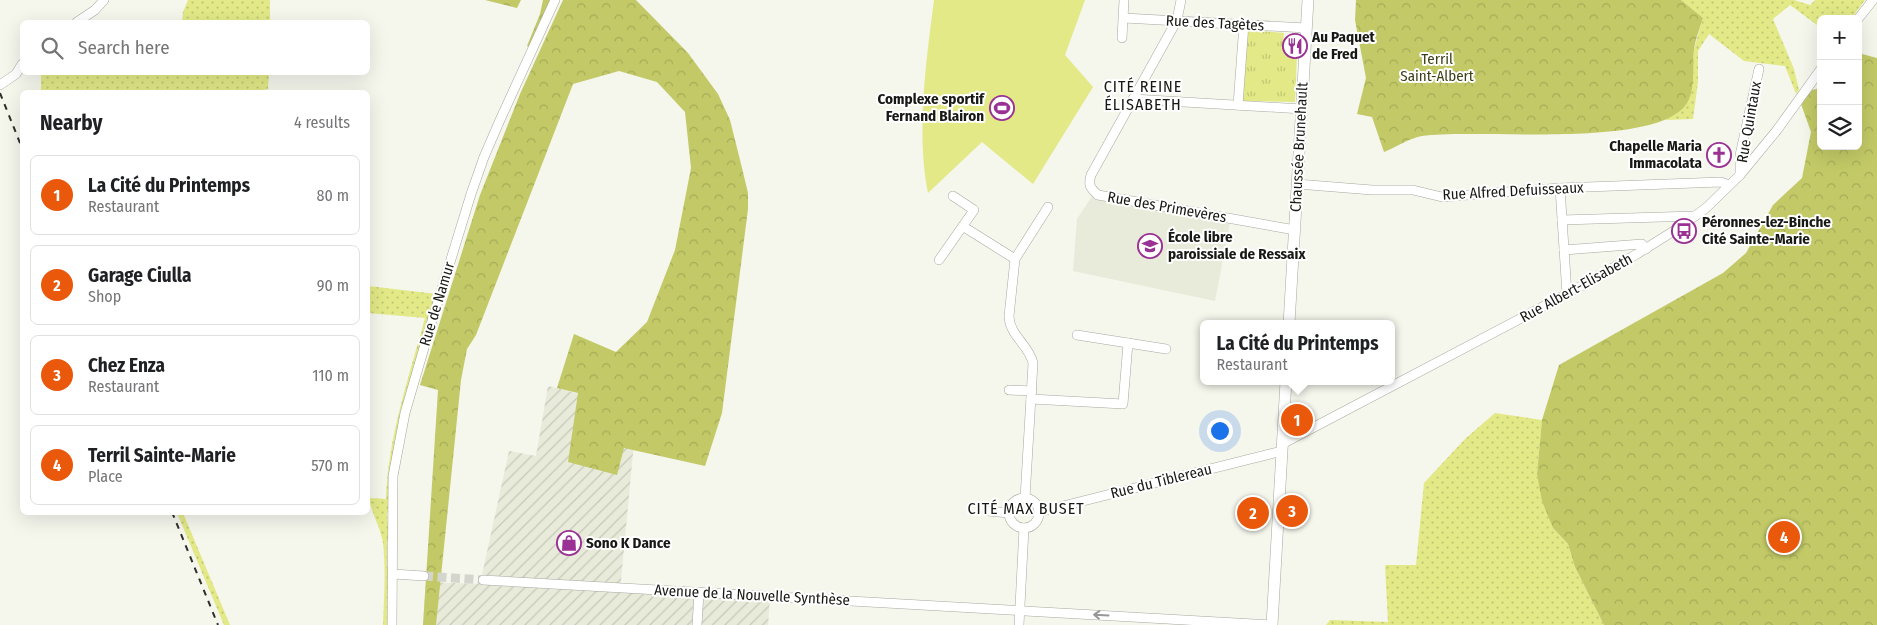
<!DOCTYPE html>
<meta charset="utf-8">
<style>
body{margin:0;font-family:"Fira Sans Condensed",sans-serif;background:#f6f6f6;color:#202124}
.controls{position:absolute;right:15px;top:15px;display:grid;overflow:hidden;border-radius:8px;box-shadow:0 5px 20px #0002}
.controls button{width:45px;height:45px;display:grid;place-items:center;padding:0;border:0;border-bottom:1px solid #e0e0e0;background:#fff;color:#202124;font:25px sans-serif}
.you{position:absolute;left:1219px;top:430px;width:18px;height:18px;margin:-12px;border:4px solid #fff;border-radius:50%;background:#1a73e8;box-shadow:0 0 0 8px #1a73e833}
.badge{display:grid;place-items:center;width:32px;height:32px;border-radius:50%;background:#ea580c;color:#fff;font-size:16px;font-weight:700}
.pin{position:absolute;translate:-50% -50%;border:2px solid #fff;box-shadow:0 1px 5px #0006}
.popup{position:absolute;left:1200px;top:320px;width:195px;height:65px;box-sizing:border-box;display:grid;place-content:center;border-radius:8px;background:#fff;filter:drop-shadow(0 1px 4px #0005);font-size:16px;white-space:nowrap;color:#757577}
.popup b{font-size:19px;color:#202124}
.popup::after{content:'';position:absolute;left:50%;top:100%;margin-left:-10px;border:10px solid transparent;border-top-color:#fff}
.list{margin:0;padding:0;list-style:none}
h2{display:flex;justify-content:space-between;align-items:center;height:65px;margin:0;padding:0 20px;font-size:21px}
h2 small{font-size:16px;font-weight:400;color:#757577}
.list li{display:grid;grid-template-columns:32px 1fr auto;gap:15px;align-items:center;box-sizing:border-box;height:80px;margin:0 10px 10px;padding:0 10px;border:1px solid #e0e0e0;border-radius:8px}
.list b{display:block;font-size:19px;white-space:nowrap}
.list p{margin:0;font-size:16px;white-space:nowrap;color:#757577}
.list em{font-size:16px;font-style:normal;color:#757577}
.icon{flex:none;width:28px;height:28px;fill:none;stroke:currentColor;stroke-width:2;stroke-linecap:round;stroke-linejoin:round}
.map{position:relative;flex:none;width:1877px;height:625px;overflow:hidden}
.search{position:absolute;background:#fff;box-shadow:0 5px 20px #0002;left:20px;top:20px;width:350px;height:55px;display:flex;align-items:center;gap:12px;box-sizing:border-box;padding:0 18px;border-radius:8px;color:#757577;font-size:19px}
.panel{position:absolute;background:#fff;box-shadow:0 5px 20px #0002;left:20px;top:90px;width:350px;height:425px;border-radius:8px}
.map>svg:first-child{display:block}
</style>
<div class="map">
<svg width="1877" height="625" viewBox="0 0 1877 625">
<defs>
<pattern id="industrial-furrows" width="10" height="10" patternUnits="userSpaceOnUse" patternTransform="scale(1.25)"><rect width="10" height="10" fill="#e8ebd9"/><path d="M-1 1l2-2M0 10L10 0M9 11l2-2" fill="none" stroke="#c6c9b9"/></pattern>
<pattern id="grass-dots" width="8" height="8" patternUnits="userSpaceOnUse" patternTransform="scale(1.25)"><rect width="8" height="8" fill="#e2e986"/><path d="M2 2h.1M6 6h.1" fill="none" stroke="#c1c773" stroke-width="1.8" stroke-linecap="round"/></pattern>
<pattern id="forest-crowns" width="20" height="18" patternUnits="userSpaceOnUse" patternTransform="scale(1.25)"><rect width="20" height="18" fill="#c2c966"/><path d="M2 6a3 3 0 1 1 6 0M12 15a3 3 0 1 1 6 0" fill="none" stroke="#a6ac58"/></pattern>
<pattern id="park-tufts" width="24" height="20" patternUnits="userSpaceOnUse" patternTransform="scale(1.25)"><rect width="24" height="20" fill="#e2e986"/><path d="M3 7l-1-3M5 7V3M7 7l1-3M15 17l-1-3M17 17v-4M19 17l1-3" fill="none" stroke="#c1c773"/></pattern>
</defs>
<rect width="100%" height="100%" fill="#f5f6ec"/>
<polygon fill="#e8ebd9" points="1093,195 1230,222 1215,301 1073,271 1077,219"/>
<polygon fill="url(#industrial-furrows)" points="548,386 641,409 633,453 620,591 770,597 768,625 423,625 426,582 480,584 509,451 536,456"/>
<g fill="url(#grass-dots)">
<polygon points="188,0 270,0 270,22 182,22 183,12"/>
<polygon points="1681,0 1794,0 1810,5 1815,0 1865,0 1851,19 1821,19 1821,28 1790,5 1773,19 1794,69 1799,90 1796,94 1785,66 1744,61 1709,34 1698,51 1698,82 1693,119 1665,120 1682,109 1691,89 1694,49 1703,18"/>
<polygon points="41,73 41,72 269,73 268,89 263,90 263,92 41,92"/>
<path d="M368,286L437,294L423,339L387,515L388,526L390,528L389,539L387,542V567L390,571V625H383C384,598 386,570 383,543C380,524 368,509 368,488L370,498L386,499C388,437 409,377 425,318L368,313Z"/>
<polygon points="1495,413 1542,420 1537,474 1553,528 1568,544 1575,567 1604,625 1326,625 1330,620 1388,622 1385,565 1416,565 1424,483 1465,439"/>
<polygon points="177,513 183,513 230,625 224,625"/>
</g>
<g fill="url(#forest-crowns)">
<polygon points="485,0 521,0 517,8"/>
<polygon points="543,0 552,0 531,49 527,46 540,14"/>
<polygon points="563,0 636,0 688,53 718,94 730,120 742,168 748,193 748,209 722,413 705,466 624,448 617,475 568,462 578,393 557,388 574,334 616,352 647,322 675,250 691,168 685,112 657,82 619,71 573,84 476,335 467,349 461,380 436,625 423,625 438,390 420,385 480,195 520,94"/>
<path d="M1356,0H1681L1703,18C1700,28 1695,40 1694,50C1692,66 1696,89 1687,103C1658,150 1476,128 1422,136C1410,138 1396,147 1384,152L1372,117L1357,114L1366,78L1355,20Z"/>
<polygon points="1862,54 1877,58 1877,625 1604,625 1575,567 1568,544 1553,528 1542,501 1537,474 1542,420 1559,365 1723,273 1746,253 1773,205 1802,178 1811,132 1801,104 1812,90 1821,88 1821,146 1858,146 1858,55"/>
</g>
<polygon fill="url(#park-tufts)" points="1247,30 1284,33 1283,43 1297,54 1295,102 1243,101"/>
<path fill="#e2e986" d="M934,0H1085L1065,55L1093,87L1033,184L982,142L928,193C916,132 926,62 934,0Z"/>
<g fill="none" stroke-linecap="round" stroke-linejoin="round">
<polyline stroke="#d4d5cc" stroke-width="9" stroke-dasharray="9 4.5" stroke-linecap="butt" points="424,576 483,580"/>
<defs>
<g id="minor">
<path d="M1181,0L1177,20L1091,175C1088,185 1090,188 1098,195L1295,230"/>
<polyline points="1124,18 1306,28"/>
<polyline points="1858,19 1873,0"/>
<polyline points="77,22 95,10 104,0"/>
<polyline points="1122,38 1124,0"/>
<polyline points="0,85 16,74 22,64"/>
<polyline points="1133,99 1302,109"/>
<polyline points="1238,105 1244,24"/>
<polyline points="1740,175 1740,155 1759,69"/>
<polyline points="1297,184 1372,190 1413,190 1442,197 1560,188 1721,182 1729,185"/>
<polyline points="1560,188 1567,294"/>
<polyline points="1562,220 1695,216"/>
<polyline points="964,227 1015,259"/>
<polyline points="1564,250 1642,244 1646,249"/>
<polyline points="939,260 974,210 953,196"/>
<polyline points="1077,335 1166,349"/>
<polyline points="1009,390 1032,391"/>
<polyline points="1031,399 1123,404 1128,343"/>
<polyline points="1282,444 1567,294 1637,254 1680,227 1706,208 1740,175 1777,130 1821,69"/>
<circle cx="1024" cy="513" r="15"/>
<path d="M1025,498L1033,363C1029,345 1009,335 1009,316L1015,259L1048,207"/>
<polyline points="988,511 1009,513"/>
<polyline points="1039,512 1282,451"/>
<polyline points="393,574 424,576"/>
<polyline points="483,580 1272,625"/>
<polyline points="392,625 393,476 405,413 428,334 471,194 484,157 500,120 555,0"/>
<polyline points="697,625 699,592"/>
<polyline points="1019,625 1024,528"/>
</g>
<g id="major">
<polyline points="1289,324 1308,0"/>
<polyline points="1272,625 1286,381"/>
</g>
</defs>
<use href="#minor" stroke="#a7a89f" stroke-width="10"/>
<use href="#major" stroke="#a7a89f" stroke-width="12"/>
<use href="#minor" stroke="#fff" stroke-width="9"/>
<use href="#major" stroke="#fff" stroke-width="11"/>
<g stroke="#2e2e2b" stroke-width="2" stroke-dasharray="6 6" stroke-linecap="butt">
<polyline points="0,93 22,148"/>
<polyline points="172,512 218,625"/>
</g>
</g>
<defs><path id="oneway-shaft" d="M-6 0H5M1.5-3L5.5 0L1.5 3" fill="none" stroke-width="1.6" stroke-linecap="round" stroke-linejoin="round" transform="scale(1.25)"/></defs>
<use stroke="#979796" href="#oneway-shaft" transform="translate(1101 615) rotate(-177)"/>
<defs>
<symbol id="restaurant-ring" viewBox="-11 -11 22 22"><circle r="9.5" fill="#fff" stroke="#9a3194" stroke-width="1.5"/><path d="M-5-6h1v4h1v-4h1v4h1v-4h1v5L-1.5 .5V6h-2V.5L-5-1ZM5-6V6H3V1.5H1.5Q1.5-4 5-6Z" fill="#9a3194"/></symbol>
<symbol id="stadium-ring" viewBox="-11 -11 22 22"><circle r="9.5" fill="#fff" stroke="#9a3194" stroke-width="1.5"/><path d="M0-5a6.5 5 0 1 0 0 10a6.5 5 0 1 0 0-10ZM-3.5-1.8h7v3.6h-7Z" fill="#9a3194"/></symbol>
<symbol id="church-ring" viewBox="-11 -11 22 22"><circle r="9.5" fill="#fff" stroke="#9a3194" stroke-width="1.5"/><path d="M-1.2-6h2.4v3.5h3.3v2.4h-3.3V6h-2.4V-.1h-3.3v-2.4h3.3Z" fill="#9a3194"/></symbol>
<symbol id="bus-ring" viewBox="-11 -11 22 22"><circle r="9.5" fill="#fff" stroke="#9a3194" stroke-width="1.5"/><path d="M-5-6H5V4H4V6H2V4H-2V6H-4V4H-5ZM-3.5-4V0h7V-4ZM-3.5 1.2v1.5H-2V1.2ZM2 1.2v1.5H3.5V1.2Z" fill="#9a3194"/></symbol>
<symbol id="school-ring" viewBox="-11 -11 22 22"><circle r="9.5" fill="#fff" stroke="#9a3194" stroke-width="1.5"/><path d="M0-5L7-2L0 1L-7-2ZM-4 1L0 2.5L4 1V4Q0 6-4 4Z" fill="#9a3194"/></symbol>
<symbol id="shop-ring" viewBox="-11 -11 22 22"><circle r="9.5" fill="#fff" stroke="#9a3194" stroke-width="1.5"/><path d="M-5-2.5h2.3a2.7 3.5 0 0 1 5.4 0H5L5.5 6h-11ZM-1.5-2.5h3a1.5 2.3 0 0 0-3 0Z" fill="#9a3194"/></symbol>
</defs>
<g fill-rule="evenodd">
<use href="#restaurant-ring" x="1281" y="32" width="28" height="28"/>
<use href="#stadium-ring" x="988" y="94" width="28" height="28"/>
<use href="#church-ring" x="1705" y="141" width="28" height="28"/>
<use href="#bus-ring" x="1670" y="217" width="28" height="28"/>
<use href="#school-ring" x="1136" y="232" width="28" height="28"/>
<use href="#shop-ring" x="555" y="529" width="28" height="28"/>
</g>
<g text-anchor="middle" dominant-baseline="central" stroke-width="4" stroke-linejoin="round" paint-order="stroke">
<g font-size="15" fill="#181815" stroke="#fff">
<text transform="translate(1215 23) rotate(3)">Rue des Tagètes</text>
<text transform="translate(1749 122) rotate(-80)">Rue Quintaux</text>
<text transform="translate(1299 147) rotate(-87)">Chaussée Brunehault</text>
<text transform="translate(1513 191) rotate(-3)">Rue Alfred Defuisseaux</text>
<text transform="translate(1167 207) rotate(10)">Rue des Primevères</text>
<text transform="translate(1576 288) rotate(-29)">Rue Albert-Elisabeth</text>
<text transform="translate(437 304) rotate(-73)">Rue de Namur</text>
<text transform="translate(1161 481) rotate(-14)">Rue du Tiblereau</text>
<text transform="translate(752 595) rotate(3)">Avenue de la Nouvelle Synthèse</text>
</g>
<g font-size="15" font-weight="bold" fill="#181815" stroke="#fff" text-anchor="start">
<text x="1312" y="37">Au Paquet<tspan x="1312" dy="17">de Fred</tspan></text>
<text x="984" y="99" text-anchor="end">Complexe sportif<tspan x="984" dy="17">Fernand Blairon</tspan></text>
<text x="1702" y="146" text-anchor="end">Chapelle Maria<tspan x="1702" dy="17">Immacolata</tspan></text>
<text x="1702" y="222">Péronnes-lez-Binche<tspan x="1702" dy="17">Cité Sainte-Marie</tspan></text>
<text x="1168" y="237">École libre<tspan x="1168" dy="17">paroissiale de Ressaix</tspan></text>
<text x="586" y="543">Sono K Dance</text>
</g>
<g font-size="15" fill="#3e4017" stroke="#fff">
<text x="1437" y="59">Terril<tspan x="1437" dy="17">Saint-Albert</tspan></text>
</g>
<g font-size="16" letter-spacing="1" fill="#181815" stroke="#fff">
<text x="1143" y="86">CITÉ REINE<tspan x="1143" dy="18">ÉLISABETH</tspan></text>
<text x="1026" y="508">CITÉ MAX BUSET</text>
</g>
</g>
</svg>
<div class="controls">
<button>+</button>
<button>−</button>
<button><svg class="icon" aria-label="layers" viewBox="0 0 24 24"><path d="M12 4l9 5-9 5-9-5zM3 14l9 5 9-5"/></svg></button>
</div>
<div class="you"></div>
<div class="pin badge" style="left:1297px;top:420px">1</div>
<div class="popup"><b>La Cité du Printemps</b>Restaurant</div>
<div class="pin badge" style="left:1253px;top:513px">2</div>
<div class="pin badge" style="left:1292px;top:511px">3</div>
<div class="pin badge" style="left:1784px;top:537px">4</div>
<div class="search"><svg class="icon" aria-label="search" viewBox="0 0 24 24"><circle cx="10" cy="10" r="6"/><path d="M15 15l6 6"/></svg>Search here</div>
<section class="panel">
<h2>Nearby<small>4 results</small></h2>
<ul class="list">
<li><span class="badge">1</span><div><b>La Cité du Printemps</b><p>Restaurant</p></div><em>80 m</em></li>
<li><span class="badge">2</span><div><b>Garage Ciulla</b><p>Shop</p></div><em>90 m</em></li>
<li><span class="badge">3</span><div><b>Chez Enza</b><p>Restaurant</p></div><em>110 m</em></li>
<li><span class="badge">4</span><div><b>Terril Sainte-Marie</b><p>Place</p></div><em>570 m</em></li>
</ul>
</section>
</div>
